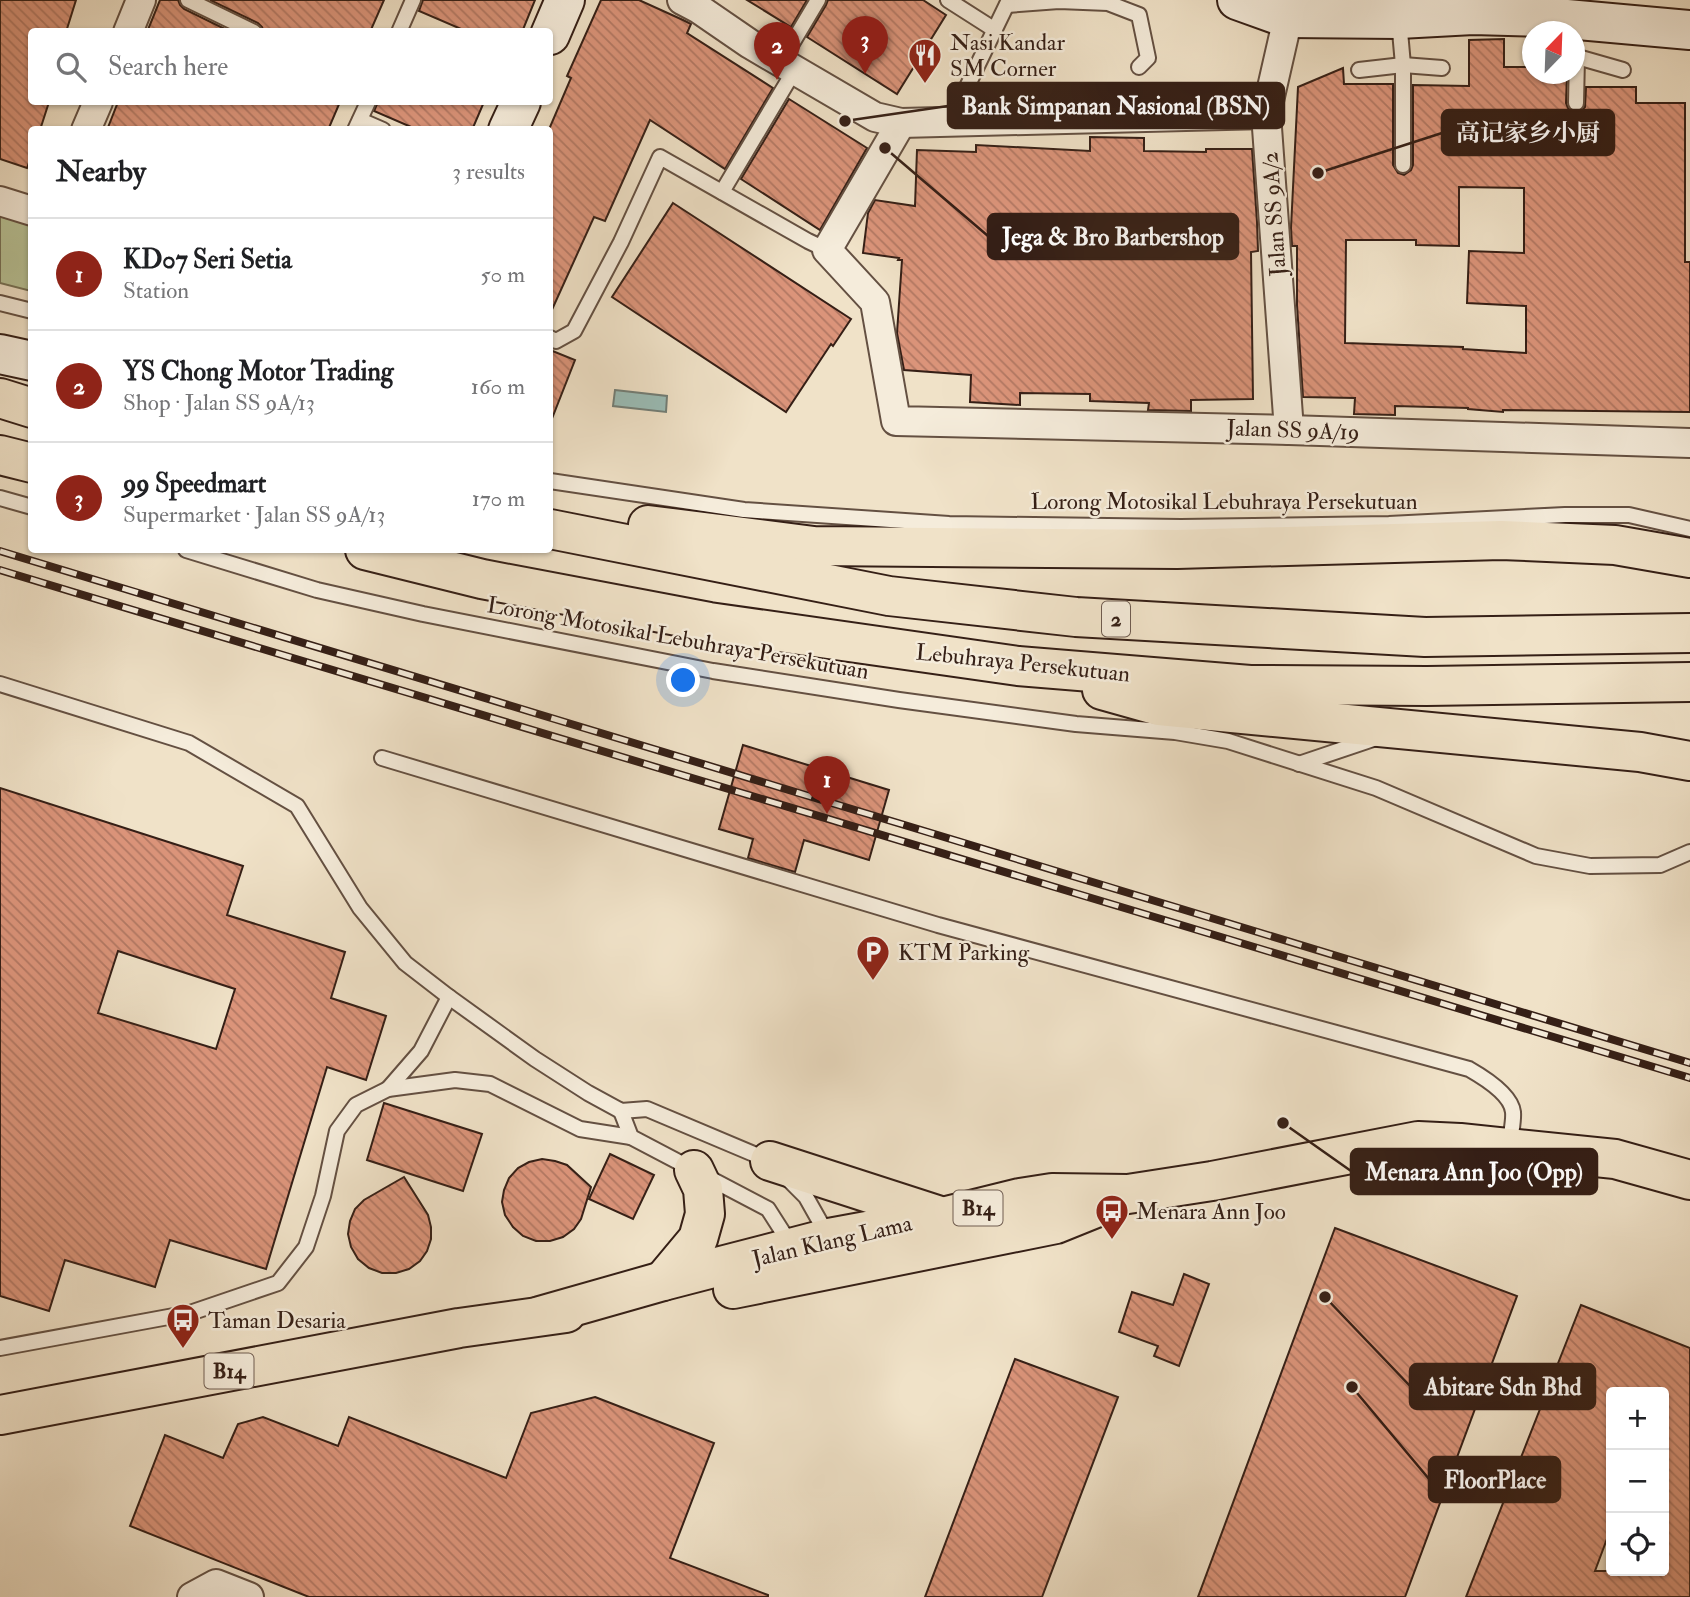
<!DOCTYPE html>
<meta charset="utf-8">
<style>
body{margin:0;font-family:"IM FELL Double Pica","Noto Serif SC",serif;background:#f6f6f6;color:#202124}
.controls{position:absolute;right:21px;bottom:21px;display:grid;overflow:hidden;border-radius:7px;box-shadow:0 2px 5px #0004}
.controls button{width:63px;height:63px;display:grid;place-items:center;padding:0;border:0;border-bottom:2px solid #e0e0e0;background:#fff;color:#202124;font:35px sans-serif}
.compass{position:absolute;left:1522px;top:21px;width:63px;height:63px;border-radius:50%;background:#fff;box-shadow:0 2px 5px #0004;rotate:23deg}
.you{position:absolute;left:684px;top:681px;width:24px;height:24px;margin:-18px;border:5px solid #fff;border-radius:50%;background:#1a73e8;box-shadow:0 0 0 10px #1a73e833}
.badge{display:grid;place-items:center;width:46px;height:46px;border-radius:50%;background:#8f2418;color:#fff;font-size:23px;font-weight:700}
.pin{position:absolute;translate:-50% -58px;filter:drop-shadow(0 2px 4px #0008)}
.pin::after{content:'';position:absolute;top:37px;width:24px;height:21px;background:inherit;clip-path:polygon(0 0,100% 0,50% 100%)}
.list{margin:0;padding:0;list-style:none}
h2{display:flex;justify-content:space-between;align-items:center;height:91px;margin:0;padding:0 28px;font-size:30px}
h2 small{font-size:23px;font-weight:400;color:#757577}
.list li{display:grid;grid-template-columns:46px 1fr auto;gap:21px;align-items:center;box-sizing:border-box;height:112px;padding:0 28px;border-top:2px solid #e0e0e0}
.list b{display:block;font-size:26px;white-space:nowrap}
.list p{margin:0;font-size:23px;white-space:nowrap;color:#757577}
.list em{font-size:23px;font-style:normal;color:#757577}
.icon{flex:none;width:38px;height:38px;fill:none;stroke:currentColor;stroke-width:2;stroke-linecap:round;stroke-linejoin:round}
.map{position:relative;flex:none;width:1690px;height:1597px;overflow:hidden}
.search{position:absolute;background:#fff;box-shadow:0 2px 5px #0004;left:28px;top:28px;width:525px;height:77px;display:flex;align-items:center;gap:18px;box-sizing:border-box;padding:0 24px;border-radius:7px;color:#757577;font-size:26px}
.panel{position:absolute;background:#fff;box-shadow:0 2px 5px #0004;left:28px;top:126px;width:525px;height:427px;border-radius:7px}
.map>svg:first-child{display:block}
</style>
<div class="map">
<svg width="1690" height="1597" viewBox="0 0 1690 1597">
<defs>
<pattern id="building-back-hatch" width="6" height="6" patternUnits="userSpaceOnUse" patternTransform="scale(1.75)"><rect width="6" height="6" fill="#db947a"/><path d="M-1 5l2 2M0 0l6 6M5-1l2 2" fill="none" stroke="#b27863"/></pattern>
</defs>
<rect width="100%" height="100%" fill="#f0e2c8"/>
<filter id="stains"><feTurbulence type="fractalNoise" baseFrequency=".00286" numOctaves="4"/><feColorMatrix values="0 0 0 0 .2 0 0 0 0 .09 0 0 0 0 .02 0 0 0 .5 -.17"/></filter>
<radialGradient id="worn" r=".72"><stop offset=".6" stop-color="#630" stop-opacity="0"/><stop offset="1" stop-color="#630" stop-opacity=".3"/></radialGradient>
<polygon fill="#b8c397" stroke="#767156" stroke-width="2" points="0,216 31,225 31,291 0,283"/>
<polygon fill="#9abdb7" stroke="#727e77" stroke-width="2" points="615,390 667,396 666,412 613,406"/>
<g fill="url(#building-back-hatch)" stroke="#351f16" stroke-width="2" fill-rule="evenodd">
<polygon points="0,0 76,0 66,32 32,32 32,102 49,102 40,130 32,130 32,155 27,168 0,159"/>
<polygon points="160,0 178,0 180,5 184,9 231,32 147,32"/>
<polygon points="210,0 384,0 370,32 264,32 262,27 258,23"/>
<polygon points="423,0 535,0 522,32 468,32 419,11"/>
<polygon points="601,0 639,0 683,20 691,24 687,33 773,88 725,169 650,120 605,221 594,217 550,314 550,127 571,78 567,76"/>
<polygon points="747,0 807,0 791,27"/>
<polygon points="828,0 923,0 946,15 897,94 807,37 826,5"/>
<path d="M1504,39V67H1532V74H1567L1566,103L1568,108L1572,112H1580L1585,107L1586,87H1636V103H1685V262H1690V412L1503,410V412L1468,409V408L1395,406V415L1354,414L1355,398L1303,397L1297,305V246H1292L1291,228L1298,87L1343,68L1344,84H1393V165L1398,173L1404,175L1411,170L1413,165V85L1469,86V40ZM1459,187L1524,188V253L1469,251L1467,303L1526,306V353L1463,349V347L1345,343L1346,240H1416V245L1459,246Z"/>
<polygon points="789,99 867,148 820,230 741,179"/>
<polygon points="118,102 340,102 328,130 107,130"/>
<polygon points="378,102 484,102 472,130 418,130 374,111"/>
<polygon points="1090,137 1144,138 1144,151 1206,152 1206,149 1252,149 1257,222 1258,251 1251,252 1253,399 1191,400 1191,411 1148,410 1149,403 1090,401 1090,394 1020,393 1020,405 970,402 971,375 904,370 897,333 902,260 898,260 899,258 863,253 868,213 875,200 915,206 917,150 976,152 976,145 1090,151"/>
<polygon points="673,203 851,319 833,346 831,344 786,412 612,297"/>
<polygon points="550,350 575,360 551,421 550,420"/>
<polygon points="743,745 889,790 869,860 804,840 795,872 748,858 753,839 719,829"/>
<path d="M0,788L243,866L227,915L345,952L331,998L386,1016L366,1080L327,1067L266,1269L170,1240L155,1287L65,1260L49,1311L0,1296ZM118,951L235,989L216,1049L98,1013Z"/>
<polygon points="384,1103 482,1134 463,1191 367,1160"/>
<polygon points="610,1154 654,1175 633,1219 589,1199"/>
<polygon points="542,1159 555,1161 567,1165 591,1187 581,1219 574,1229 563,1237 550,1241 536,1241 523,1236 513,1227 505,1215 502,1202 504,1190 509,1178 518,1168 529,1162"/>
<polygon points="404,1177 428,1215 431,1227 431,1239 427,1251 420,1261 409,1269 396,1273 382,1273 369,1268 358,1259 351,1247 348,1234 350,1221 355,1209 364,1200"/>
<polygon points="1335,1228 1517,1296 1405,1597 1198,1597"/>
<polygon points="1184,1274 1209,1284 1179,1366 1154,1356 1158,1346 1119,1332 1132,1292 1173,1305"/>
<path d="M1581,1305L1690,1348V1597H1466ZM1611,1392H1664V1571H1595L1611,1528Z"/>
<polygon points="1015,1359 1118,1397 1042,1597 925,1597"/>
<polygon points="595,1397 714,1443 670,1558 768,1595 768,1597 309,1597 130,1526 165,1435 223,1458 238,1424 263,1417 338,1446 349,1417 506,1478 531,1413"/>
</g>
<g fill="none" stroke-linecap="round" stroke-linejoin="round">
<defs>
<g id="lane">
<polyline points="188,0 254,32"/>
<polyline points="948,0 995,30"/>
<polyline points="1007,5 1059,1 1108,3 1139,15 1148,58 1139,67"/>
<polyline points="1399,20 1403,65 1403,165"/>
<polyline points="399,32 413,0"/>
<polyline points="1574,56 1623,70"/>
<polyline points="781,62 818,0"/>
<polyline points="1359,70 1403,65 1442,68"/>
<polyline points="1576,103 1577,57"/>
<polyline points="360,120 383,130"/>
<polyline points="951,120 1009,0"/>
<polyline points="355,130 368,102"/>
<polyline points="722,192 794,71"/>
<polyline points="0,303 32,311"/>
<polyline points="550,338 556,341 574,331 621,242 660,157 808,241 827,250"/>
<polyline points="550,481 744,510 949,524 1181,527 1389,524 1565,515 1629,515 1690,529"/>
<polyline points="0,498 32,507"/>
<polyline points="186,550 317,590 423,614 713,671 899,700 1076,724 1175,732 1228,741 1376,788 1536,856 1590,866 1660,865 1690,852"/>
<polyline points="0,684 189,743 297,806 360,908 405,963 449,997 535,1059 588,1093 621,1111 647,1109 768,1160"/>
<path d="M382,758L938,925L1469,1069C1483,1077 1511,1094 1513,1112C1514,1122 1510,1135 1510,1146"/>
<polyline points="1299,764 1376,738"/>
<polyline points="388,1089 421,1051 449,997"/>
<polyline points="621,1111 631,1137 768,1209 791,1245"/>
<polyline points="788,1179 806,1197 828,1236"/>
<polyline points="0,1348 190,1313 278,1283 306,1247 323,1196 337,1131 356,1105 388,1089 455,1080 490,1084 580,1129 631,1137"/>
</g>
<g id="street">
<polyline points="682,0 699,9 750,44 875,117 901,123 1266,114"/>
<polyline points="128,32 141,0"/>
<polyline points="901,123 827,250 875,302 896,421 1289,430 1690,443"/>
<polyline points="86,130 98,102"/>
<polyline points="0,201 32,211"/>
<polyline points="1289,430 1266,114 1292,0"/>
<polyline points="192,1597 216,1584 249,1597"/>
</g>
<g id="secondary">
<polyline points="1237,0 1287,18 1399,19 1473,15 1545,17 1690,30"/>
<polyline points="550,35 565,0"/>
<polyline points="508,130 521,102"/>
<polyline points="0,354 32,361"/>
</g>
<g id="primary">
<polyline points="770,1161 937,1215"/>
<polyline points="663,1281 698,1239 705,1214 703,1189 694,1170"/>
<polyline points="733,1289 1056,1224 1113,1201"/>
<polyline points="540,1316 663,1281 829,1238 943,1217 1020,1198 1052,1193 1128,1194 1212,1181 1418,1141 1460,1143 1615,1159 1690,1180"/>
<polyline points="0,1415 459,1328 566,1313"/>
</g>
<g id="highway">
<polyline points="0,398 32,408"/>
<polyline points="0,455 32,463"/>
<polyline points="648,525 814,546 1177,549 1501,540 1615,545 1690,558"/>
<polyline points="550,529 889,596 1076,617 1425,637 1690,633"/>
<polyline points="365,550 482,579 709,622 1018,666 1250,685 1427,686 1690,682"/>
<polyline points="1102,690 1159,706 1640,752 1690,761"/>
</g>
</defs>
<use href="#lane" stroke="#645042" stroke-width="18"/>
<use href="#street" stroke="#645042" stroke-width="32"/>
<use href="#secondary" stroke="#351f16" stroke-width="42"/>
<use href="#primary" stroke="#351f16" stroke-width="42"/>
<use href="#highway" stroke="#351f16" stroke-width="42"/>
<use href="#lane" stroke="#f5ecdb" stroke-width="14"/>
<use href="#street" stroke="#f5ecdb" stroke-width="28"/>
<use href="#secondary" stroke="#f5ecdb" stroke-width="38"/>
<use href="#primary" stroke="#f0e2c8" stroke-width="38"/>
<use href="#highway" stroke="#f0e2c8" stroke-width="38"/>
<defs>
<g id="rail">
<polyline points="0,551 1690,1063"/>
<polyline points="0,570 1690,1078"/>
</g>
</defs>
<use href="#rail" stroke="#351f16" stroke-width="8"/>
<use href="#rail" stroke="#f5ecdb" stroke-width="5" stroke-dasharray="16" stroke-linecap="butt"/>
</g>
<defs>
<symbol id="restaurant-pin" viewBox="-11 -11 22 30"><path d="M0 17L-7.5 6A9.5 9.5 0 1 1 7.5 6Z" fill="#8f2418" stroke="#f5ecdb"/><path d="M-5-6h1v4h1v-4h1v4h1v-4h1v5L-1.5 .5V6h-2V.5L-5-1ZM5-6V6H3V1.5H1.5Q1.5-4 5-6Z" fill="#fff"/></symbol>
<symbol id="parking-pin" viewBox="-11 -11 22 30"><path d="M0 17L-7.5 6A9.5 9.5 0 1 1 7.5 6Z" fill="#8f2418" stroke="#f5ecdb"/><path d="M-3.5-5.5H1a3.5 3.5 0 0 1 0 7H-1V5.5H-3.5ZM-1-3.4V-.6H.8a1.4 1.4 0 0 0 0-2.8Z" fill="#fff"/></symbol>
<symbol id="bus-pin" viewBox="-11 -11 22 30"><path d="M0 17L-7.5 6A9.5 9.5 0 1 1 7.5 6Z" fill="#8f2418" stroke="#f5ecdb"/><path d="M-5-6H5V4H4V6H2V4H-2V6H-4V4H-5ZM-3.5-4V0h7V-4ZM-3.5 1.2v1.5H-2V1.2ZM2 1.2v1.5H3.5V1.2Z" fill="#fff"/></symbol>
</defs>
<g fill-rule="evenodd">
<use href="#restaurant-pin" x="906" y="36" width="38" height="52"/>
<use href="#parking-pin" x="854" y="933" width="38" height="52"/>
<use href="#bus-pin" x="1093" y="1192" width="38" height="52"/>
<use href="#bus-pin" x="164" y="1301" width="38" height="52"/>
</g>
<g text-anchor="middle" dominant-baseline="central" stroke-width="5" stroke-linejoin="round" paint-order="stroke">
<g fill="#f5ecdb" stroke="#6f5c51" stroke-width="2">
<rect x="1102" y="601.5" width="28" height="35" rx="5"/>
<rect x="953.5" y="1190.5" width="49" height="35" rx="5"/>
<rect x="204.5" y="1353.5" width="49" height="35" rx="5"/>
</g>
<g font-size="21" font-weight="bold" fill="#351f16">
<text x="1116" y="619">2</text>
<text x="978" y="1208">B14</text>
<text x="229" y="1371">B14</text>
</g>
<g font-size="23" fill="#351f16" stroke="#f5ecdb" text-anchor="start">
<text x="950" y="42">Nasi Kandar<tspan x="950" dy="26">SM Corner</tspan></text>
<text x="898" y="952">KTM Parking</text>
<text x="1136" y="1211">Menara Ann Joo</text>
<text x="208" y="1320">Taman Desaria</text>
</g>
<g font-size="23" fill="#351f16" stroke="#f5ecdb">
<text transform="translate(1274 214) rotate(-94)">Jalan SS 9A/2</text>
<text transform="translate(1293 430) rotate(2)">Jalan SS 9A/19</text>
<text x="1224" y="501">Lorong Motosikal Lebuhraya Persekutuan</text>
<text transform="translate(678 638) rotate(10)">Lorong Motosikal Lebuhraya Persekutuan</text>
<text transform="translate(1023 663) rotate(6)">Lebuhraya Persekutuan</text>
<text transform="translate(832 1241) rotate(-13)">Jalan Klang Lama</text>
</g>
</g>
<path fill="none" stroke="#351f16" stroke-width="2.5" d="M845 121L948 106M1318 173L1442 133M885 148L988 236M1283 1123L1351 1171M1325 1297L1410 1386M1352 1387L1429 1479"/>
<g fill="#351f16" stroke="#f5ecdb" stroke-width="2.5">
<circle cx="845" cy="121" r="7"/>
<circle cx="1318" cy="173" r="7"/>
<circle cx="885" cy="148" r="7"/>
<circle cx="1283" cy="1123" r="7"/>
<circle cx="1325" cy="1297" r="7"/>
<circle cx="1352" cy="1387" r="7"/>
</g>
<g fill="#351f16" stroke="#351f16" stroke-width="2.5">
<rect x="948" y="83" width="336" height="45" rx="7"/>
<rect x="1442" y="110" width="172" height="45" rx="7"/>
<rect x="988" y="214" width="250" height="45" rx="7"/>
<rect x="1351" y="1149" width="246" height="45" rx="7"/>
<rect x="1410" y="1364" width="185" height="45" rx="7"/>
<rect x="1429" y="1457" width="131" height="45" rx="7"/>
</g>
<g font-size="24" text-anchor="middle" font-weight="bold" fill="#fff">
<text x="1116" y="114">Bank Simpanan Nasional (BSN)</text>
<text x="1528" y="141">高记家乡小厨</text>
<text x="1113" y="245">Jega &amp; Bro Barbershop</text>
<text x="1474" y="1180">Menara Ann Joo (Opp)</text>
<text x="1503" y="1395">Abitare Sdn Bhd</text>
<text x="1495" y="1488">FloorPlace</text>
</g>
<rect width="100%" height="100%" filter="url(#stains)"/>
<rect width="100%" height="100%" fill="url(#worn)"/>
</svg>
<div class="controls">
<button>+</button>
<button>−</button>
<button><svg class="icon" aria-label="locate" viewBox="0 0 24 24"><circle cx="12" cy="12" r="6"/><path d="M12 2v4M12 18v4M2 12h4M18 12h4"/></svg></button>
</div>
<svg class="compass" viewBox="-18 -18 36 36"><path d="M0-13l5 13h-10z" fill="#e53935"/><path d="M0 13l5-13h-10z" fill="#757577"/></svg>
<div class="you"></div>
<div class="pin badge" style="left:827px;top:814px">1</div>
<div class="pin badge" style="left:777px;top:80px">2</div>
<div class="pin badge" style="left:865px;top:74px">3</div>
<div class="search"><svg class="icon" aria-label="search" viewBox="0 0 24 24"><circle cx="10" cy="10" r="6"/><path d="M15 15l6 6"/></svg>Search here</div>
<section class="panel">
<h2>Nearby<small>3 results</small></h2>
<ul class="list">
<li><span class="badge">1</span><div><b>KD07 Seri Setia</b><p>Station</p></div><em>50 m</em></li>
<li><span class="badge">2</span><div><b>YS Chong Motor Trading</b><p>Shop · Jalan SS 9A/13</p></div><em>160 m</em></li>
<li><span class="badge">3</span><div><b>99 Speedmart</b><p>Supermarket · Jalan SS 9A/13</p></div><em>170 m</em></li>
</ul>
</section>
</div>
